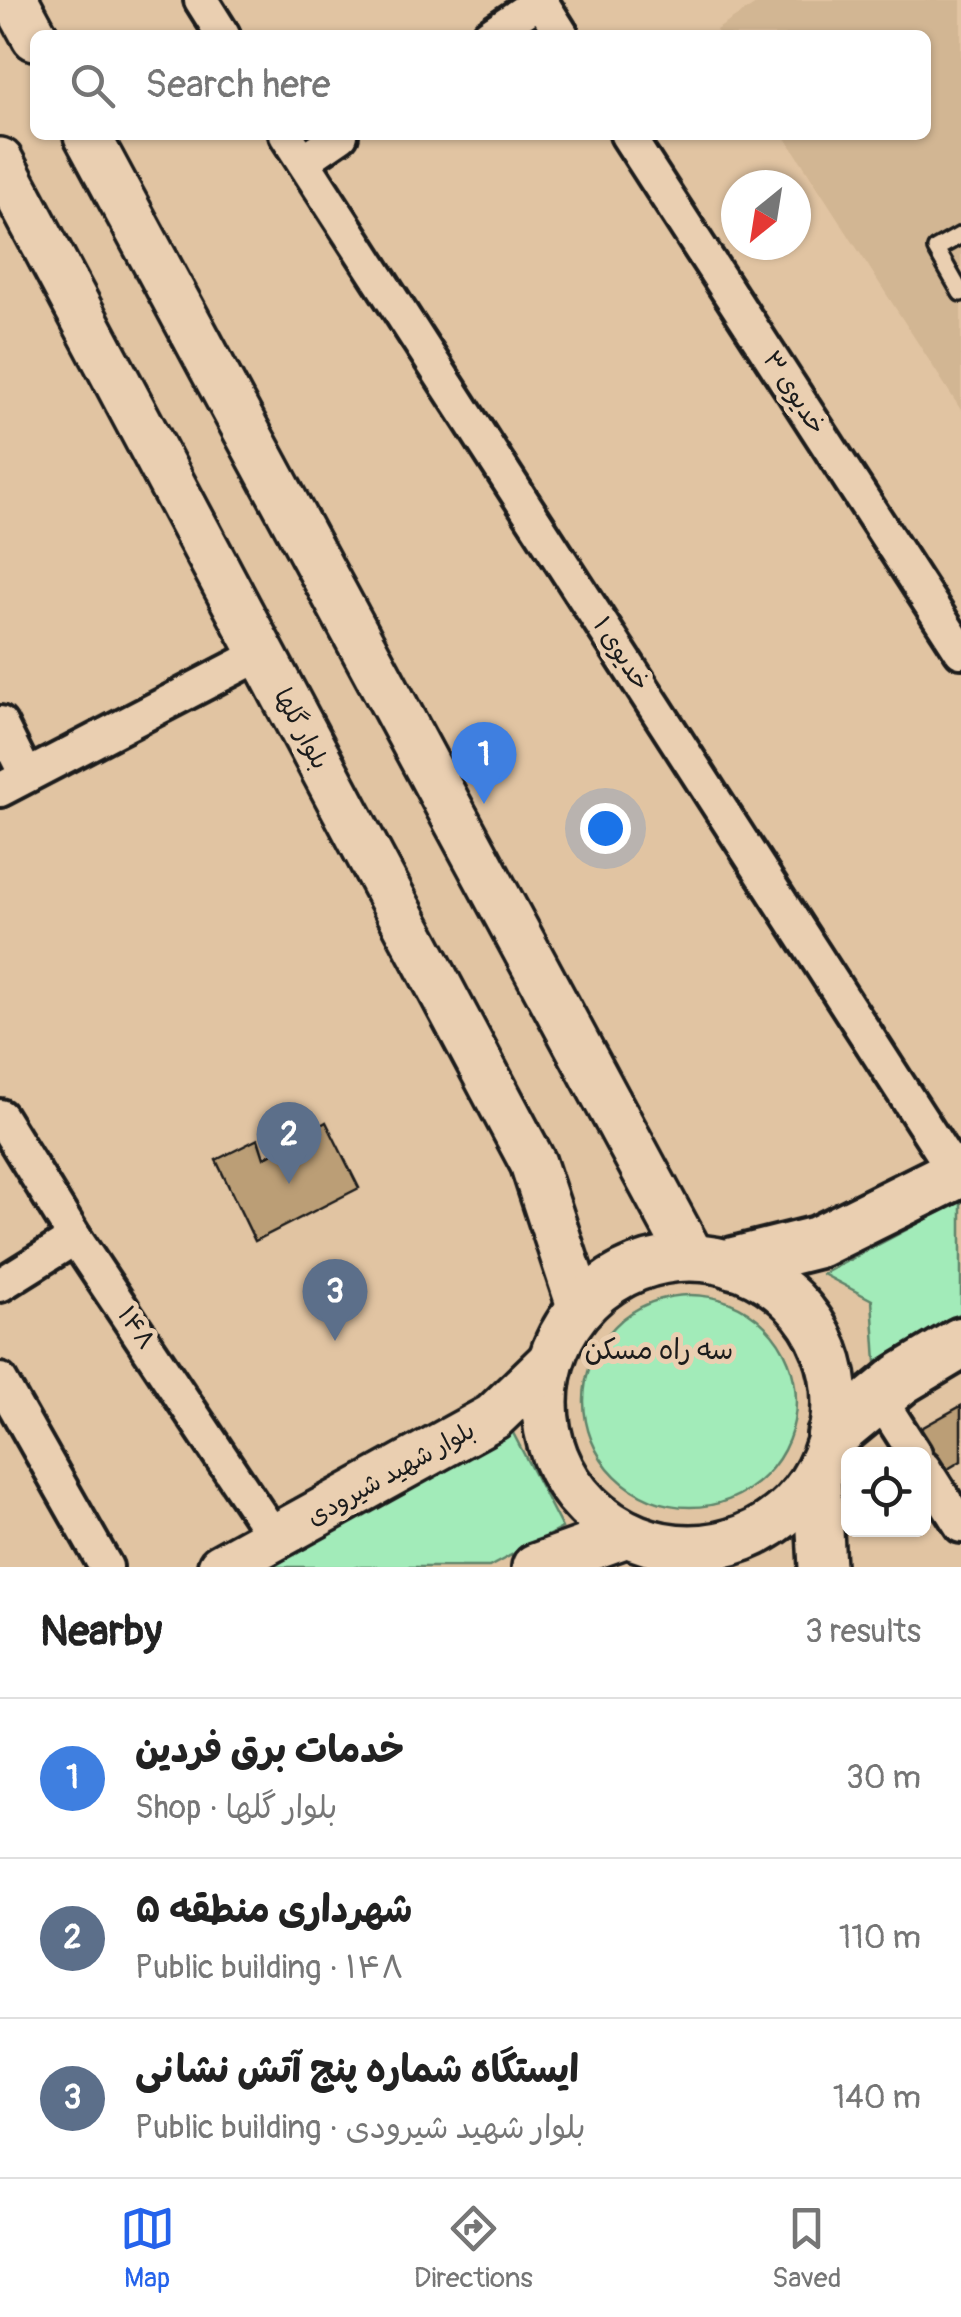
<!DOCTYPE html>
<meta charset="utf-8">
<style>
body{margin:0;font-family:Pangolin,"Playpen Sans Arabic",sans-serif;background:#f2f2f2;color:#222}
.controls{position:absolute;right:30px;bottom:30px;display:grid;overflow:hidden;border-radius:15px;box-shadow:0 2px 8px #0004}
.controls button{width:90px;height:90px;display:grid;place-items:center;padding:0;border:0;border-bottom:2px solid #e0e0e0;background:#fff;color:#222;font:50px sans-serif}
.compass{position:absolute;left:721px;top:170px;width:90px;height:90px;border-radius:50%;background:#fff;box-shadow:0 2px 8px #0004;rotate:210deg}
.you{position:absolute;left:605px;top:828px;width:35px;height:35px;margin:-25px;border:8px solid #fff;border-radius:50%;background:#1a73e8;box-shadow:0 0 0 15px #1a73e833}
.badge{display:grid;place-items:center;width:65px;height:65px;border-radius:50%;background:#2563eb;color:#fff;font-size:32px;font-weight:700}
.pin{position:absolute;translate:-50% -82px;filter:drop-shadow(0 2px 5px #0008)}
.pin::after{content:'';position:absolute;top:52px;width:35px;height:30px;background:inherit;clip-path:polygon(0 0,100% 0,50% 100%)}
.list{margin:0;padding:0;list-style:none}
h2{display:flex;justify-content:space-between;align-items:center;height:130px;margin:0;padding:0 40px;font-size:42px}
h2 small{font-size:32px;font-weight:400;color:#767676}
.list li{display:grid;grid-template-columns:65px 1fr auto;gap:30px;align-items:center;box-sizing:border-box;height:160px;padding:0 40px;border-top:2px solid #e0e0e0}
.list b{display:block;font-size:38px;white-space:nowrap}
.list p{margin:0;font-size:32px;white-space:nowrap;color:#767676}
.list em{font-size:32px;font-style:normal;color:#767676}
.icon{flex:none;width:55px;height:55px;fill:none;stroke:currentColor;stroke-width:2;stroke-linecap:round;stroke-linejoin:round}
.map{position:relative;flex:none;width:961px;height:1567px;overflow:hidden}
.search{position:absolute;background:#fff;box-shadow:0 2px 8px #0004;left:30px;right:30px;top:30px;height:110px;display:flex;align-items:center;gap:25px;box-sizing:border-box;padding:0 35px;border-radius:15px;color:#767676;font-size:38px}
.sheet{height:610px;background:#fff}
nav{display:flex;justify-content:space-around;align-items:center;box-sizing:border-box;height:140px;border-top:2px solid #e0e0e0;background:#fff;font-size:28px;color:#767676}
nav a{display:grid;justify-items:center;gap:5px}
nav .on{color:#2563eb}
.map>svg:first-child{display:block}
</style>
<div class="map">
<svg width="961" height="1567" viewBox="0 0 961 1567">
<rect width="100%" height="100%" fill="#e1c4a2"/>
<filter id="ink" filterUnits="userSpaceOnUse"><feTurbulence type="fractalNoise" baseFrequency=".01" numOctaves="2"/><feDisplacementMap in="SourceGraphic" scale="20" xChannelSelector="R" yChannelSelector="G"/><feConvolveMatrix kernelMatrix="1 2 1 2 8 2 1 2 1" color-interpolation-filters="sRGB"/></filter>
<g filter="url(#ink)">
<polygon fill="#d2b693" points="762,0 961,0 961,410 784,135 926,135 926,35 719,35 716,30"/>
<g fill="#a2ebb9" stroke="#5f846a" stroke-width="2.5">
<polygon points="961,1201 961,1313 876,1362 872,1300 823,1274"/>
<circle cx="690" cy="1401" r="106"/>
<polygon points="511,1429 562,1528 489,1567 255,1567"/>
</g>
<g fill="#bb9e76" stroke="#1c1c1c" stroke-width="2.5">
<polygon points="326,1122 359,1188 255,1241 216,1160 258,1139 264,1158"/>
<polygon points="961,1406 961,1461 941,1473 918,1430"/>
</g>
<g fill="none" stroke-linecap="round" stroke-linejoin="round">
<defs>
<polyline id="lane" points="961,235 936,249 961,293"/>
<g id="street">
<polyline points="201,0 223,35"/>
<polyline points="540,0 562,35"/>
<polyline points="489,35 541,0"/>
<polyline points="286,135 956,1174"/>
<polyline points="627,135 961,651"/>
<polyline points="303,161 341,135"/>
<polyline points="0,723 26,775"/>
<polyline points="0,790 261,654"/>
<polyline points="0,1116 75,1238 275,1538"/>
<polyline points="0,1285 75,1238"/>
<polyline points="0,1380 106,1567"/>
<polyline points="878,1396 915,1454"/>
<polyline points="924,1468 961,1526"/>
</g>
<g id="secondary">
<polyline points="15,0 35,37"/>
<polyline points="87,135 691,1256"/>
<polyline points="0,161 533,1163 580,1306"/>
<circle cx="690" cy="1403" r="145"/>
<polyline points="817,1476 822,1567"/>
<polyline points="221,1567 493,1417 549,1363"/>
<polyline points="535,1567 627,1534"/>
</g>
<g id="primary">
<polyline points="734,1263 818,1242 961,1171"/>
<polyline points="833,1435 901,1379 961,1343"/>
</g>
</defs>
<use href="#lane" stroke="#1c1c1c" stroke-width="22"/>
<use href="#street" stroke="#1c1c1c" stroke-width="40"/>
<use href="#secondary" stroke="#1c1c1c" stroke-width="52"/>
<use href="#primary" stroke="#1c1c1c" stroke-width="58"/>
<use href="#lane" stroke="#eacfb1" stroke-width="15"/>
<use href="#street" stroke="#eacfb1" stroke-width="32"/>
<use href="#secondary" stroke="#eacfb1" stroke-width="45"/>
<use href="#primary" stroke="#eacfb1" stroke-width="50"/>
</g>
</g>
<g text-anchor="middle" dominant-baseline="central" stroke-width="10" stroke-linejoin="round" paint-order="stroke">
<g font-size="25" fill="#1c1c1c" stroke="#eacfb1">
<text transform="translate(794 393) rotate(57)">خدیوی ۳</text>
<text transform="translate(621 654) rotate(57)">خدیوی ۱</text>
<text transform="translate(301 729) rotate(62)">بلوار گلها</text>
<text transform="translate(136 1328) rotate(56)">۱۴۸</text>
<text transform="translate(391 1474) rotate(-29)">بلوار شهید شیرودی</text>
</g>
<g font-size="28" fill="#1c1c1c" stroke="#eacfb1">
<text x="659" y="1350">سه راه مسکن</text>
</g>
</g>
</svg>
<div class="controls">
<button><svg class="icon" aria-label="locate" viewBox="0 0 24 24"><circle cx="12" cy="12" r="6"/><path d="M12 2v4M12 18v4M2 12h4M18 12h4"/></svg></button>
</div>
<svg class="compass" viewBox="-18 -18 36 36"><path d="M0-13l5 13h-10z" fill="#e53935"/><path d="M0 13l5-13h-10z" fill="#767676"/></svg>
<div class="you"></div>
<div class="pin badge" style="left:484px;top:804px;background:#3f7fe0">1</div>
<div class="pin badge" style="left:289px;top:1184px;background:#5c6f8a">2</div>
<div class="pin badge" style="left:335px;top:1341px;background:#5c6f8a">3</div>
<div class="search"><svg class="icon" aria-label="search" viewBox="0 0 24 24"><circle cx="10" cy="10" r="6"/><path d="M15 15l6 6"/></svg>Search here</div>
</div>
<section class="sheet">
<h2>Nearby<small>3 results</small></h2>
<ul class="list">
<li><span class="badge" style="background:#3f7fe0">1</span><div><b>خدمات برق فردین</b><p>Shop · بلوار گلها</p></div><em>30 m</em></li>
<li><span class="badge" style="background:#5c6f8a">2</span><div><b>شهرداری منطقه ۵</b><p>Public building · ۱۴۸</p></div><em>110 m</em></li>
<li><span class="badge" style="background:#5c6f8a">3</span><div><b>ایستگاه شماره پنج آتش نشانی</b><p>Public building · بلوار شهید شیرودی</p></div><em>140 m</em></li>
</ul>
</section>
<nav>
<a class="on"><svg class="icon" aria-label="map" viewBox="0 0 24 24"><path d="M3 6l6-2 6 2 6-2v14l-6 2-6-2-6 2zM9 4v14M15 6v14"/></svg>Map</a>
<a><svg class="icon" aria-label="directions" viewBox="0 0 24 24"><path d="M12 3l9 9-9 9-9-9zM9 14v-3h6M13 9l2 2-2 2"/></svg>Directions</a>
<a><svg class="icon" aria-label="saved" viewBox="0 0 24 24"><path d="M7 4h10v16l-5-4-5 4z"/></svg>Saved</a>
</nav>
